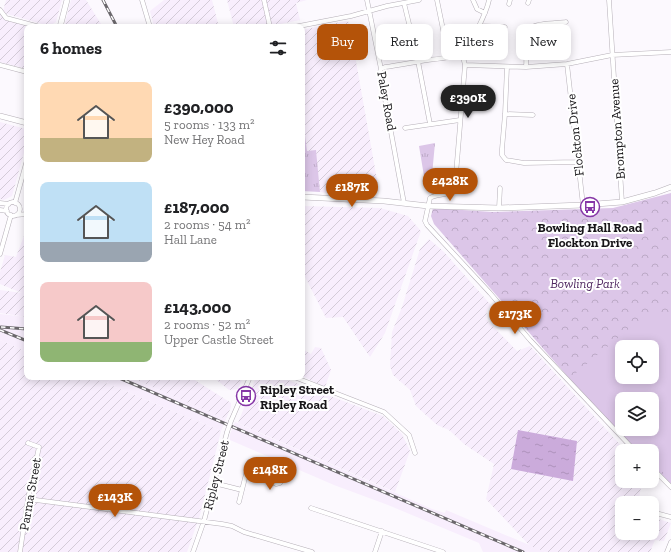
<!DOCTYPE html>
<html lang="en">
<head>
<meta charset="utf-8">
<style>
	:root { --surface:#fff; --page:#f2f2f2; --text:#202124; --muted:#757577; --accent:#b45309 }
	body { margin:0; font-family:"Zilla Slab",serif; background:var(--page); color:var(--text); height:100vh; display:flex; flex-direction:column; font-size:15px; white-space:nowrap }
	* { box-sizing:border-box; margin:0 }
	p { font-size:13px; color:var(--muted) }
	.icon { flex:none; width:22px; height:22px; fill:none; stroke:currentColor; stroke-width:2; stroke-linecap:round; stroke-linejoin:round }
	.map { position:relative; flex:1; overflow:hidden }
	.drawer { position:absolute; left:24px; top:24px; width:281px; height:356px; display:flex; flex-direction:column; background:var(--surface); border-radius:8px; box-shadow:0 2px 10px #0003 }
	.drawer>* { flex:none }
	.top-card { position:absolute; left:317px; top:24px; width:294px; height:36px; display:flex; gap:8px }
	.controls { position:absolute; left:615px; top:340px; display:grid; gap:8px }
	.controls a { display:grid; place-items:center; width:44px; height:44px; border-radius:8px; background:var(--surface); box-shadow:0 2px 10px #0003; font-size:20px }
	.price { position:absolute; translate:-50% -34px; padding:0 9px; border-radius:14px; background:var(--accent); color:#fff; font-size:13px; line-height:26px; filter:drop-shadow(0 1px 2px #0008) }
	.price::after { content:''; position:absolute; left:50%; top:24px; width:12px; height:9px; margin-left:-6px; background:inherit; clip-path:polygon(0 0,100% 0,50% 100%) }
	.price.selected { background:#222; color:#fff }
	ul { padding:0; list-style:none }
	li { display:flex; align-items:center; gap:12px; height:100px; padding:0 16px }
	li span { display:grid; place-items:center; flex:none; width:112px; height:80px; border-radius:8px; color:#555 }
	li>.icon { margin-inline-start:auto }
	span .icon { width:48px; height:48px; fill:#fffc; stroke-width:1 }
	li b { font-size:17px }
	h2 { display:flex; justify-content:space-between; align-items:center; height:48px; padding:0 16px; font-size:17px }
	.pill { padding:0 14px; border-radius:8px; background:var(--surface); box-shadow:0 2px 10px #0003; font-size:14px; line-height:36px }
	.pill.selected { background:var(--accent); color:#fff }
	.map>svg:first-child { display:block }
	.built { fill:#f8eefd }
	.industrial { fill:url(#industrial-furrows) }
	.grass { fill:url(#grass-tufts) }
	.park { fill:url(#park-crowns); fill-rule:evenodd }
	.garden { fill:#dcc6e8; fill-rule:evenodd }
	.water { fill:url(#water-ripples) }
	.lines { fill:none; stroke-linecap:round; stroke-linejoin:round }
	.minor-casing { stroke:#b6b0b8; stroke-width:5 }
	.tertiary-casing { stroke:#b6b0b8; stroke-width:6 }
	.minor { stroke:#fff; stroke-width:4 }
	.tertiary { stroke:#fff; stroke-width:5 }
	.rail-casing { stroke:#6b686c; stroke-width:3 }
	.rail { stroke:#fff; stroke-width:1.5; stroke-dasharray:4.5; stroke-linecap:butt }
	.minor-bridge-casing { stroke:#b6b0b8; stroke-width:5; stroke-linecap:butt }
	.minor-bridge { stroke:#fff; stroke-width:4 }
	.labels { text-anchor:middle; dominant-baseline:central; stroke-width:4; stroke-linejoin:round; paint-order:stroke }
	.street-label { font-size:13px; fill:#171518; stroke:#fff }
	.poi-label { font-size:13px; font-weight:bold; fill:#171518; stroke:#fff }
	.park-label { font-size:13px; font-style:italic; fill:#4f2760; stroke:#fff }
</style>
</head>
<body>
<div class="map">
<svg width="671" height="552" viewBox="0 0 671 552">
	<defs>
		<pattern id="industrial-furrows" width="10" height="10" patternUnits="userSpaceOnUse"><rect width="10" height="10" fill="#f8eefd"/><path d="M-1 1l2-2M0 10L10 0M9 11l2-2" fill="none" stroke="#d4cbd8"/></pattern>
		<pattern id="grass-tufts" width="24" height="20" patternUnits="userSpaceOnUse"><rect width="24" height="20" fill="#dcc6e8"/><path d="M3 7l-1-3M5 7V3M7 7l1-3M15 17l-1-3M17 17v-4M19 17l1-3" fill="none" stroke="#bca9c6"/></pattern>
		<pattern id="park-crowns" width="20" height="18" patternUnits="userSpaceOnUse"><rect width="20" height="18" fill="#dcc6e8"/><path d="M2 6a3 3 0 1 1 6 0M12 15a3 3 0 1 1 6 0" fill="none" stroke="#bca9c6"/></pattern>
		<pattern id="water-ripples" width="26" height="14" patternUnits="userSpaceOnUse"><rect width="26" height="14" fill="#cbabdb"/><path d="M2 4q2-2 4 0t4 0M15 11q2-2 4 0t4 0" fill="none" stroke="#ae92bb"/></pattern>
	</defs>
	<rect width="100%" height="100%" fill="#fcf9fe"/>
	<path class="built" d="M0,314L27,317V352L0,340Z
		M91,377H129L226,419L221,431Z
		M235,422L432,509L445,513L446,510L546,552H483L479,543L388,505L334,485L230,440V434Z"/>
	<path class="industrial" d="M6,0H62L56,22L49,26L7,14L3,11Z
		M71,0H86L103,27H64Z
		M164,0H212L219,27H154L150,11Z
		M227,0H307L296,3L300,20L265,27H234Z
		M0,13L5,20L32,27H27V69L0,62Z
		M346,21L349,22L379,191L351,196L320,192L316,151H307L302,112V30Z
		M0,122L26,129L27,132V142L12,196L4,200L0,199Z
		M302,206L380,208L408,216L421,231L385,333L370,357L343,317L326,318L304,275L302,261Z
		M27,228V317L0,313V290L22,293L0,284V272L5,255L16,257Z
		M429,239L444,252L491,305L487,310L486,319L517,351L530,346L626,451H622V481H652V478L658,485L642,482L638,503H622V533H652V517L671,523L664,541L655,540L650,552H546L530,546L486,499L494,464L464,444L449,430L437,425L416,406L410,390L393,375L390,366L392,332L402,307L420,249Z
		M0,340L27,352V377H91L221,431L200,515L187,552H0Z
		M315,347L321,348L331,370L325,387L302,376V349L311,354Z
		M129,377H190L228,401L231,403V407L226,419Z
		M213,377H243L238,389L229,390Z
		M256,377H280L383,416L402,434L410,451L395,492L238,423Z"/>
	<path class="grass" d="M302,112L307,151L316,150L320,192L302,191Z
		M435,143L432,175L424,176L419,146Z"/>
	<path class="park" d="M671,193V487L652,468V451H635L604,418L434,224L431,216L433,208L492,212L613,208ZM622,347H652V377H622ZM622,399H652V429H622Z"/>
	<path class="garden" d="M655,307L671,325V480L652,462V451H640L615,427L571,377ZM622,347H652V377H622ZM622,399H652V429H622Z"/>
	<path class="water" d="M518,430L577,441L573,481L511,469Z"/>
	<g class="lines">
		<g class="minor-casing">
			<path id="minor" d="M142,0L150,27
				M264,0L270,27
				M367,0L381,69L380,72L404,203
				M437,0L447,49
				M473,0L477,9L485,13
				M609,0L622,202
				M404,3L418,61L430,124
				M528,3L529,0
				M509,4L510,0
				M0,10L6,18L40,27
				M479,26L505,27
				M294,27L351,16L387,6L419,0
				M462,53L465,65L455,186C450,198 439,192 430,198L425,221L427,225L490,293L530,340L635,451
				M567,64L583,205
				M0,65L27,72
				M465,65L526,67L567,64L612,55L671,52
				M507,67L505,114L502,149V155L506,160L524,163L577,162
				M526,67C527,58 524,33 532,27C538,23 558,23 566,22
				M381,69L385,67C400,65 414,62 428,60C437,59 453,58 461,53C470,48 487,11 489,0
				M505,114L533,115
				M405,128L460,120
				M6 209a7 7 0 1 1 14 0a7 7 0 1 1-14 0Z
				M0,203L9,204
				M15,203L27,160
				M499,208L500,188
				M0,210L7,211
				M16,215L27,214
				M0,254L11,215
				M294,377L384,412L409,435L415,453
				M231,421L250,377
				M652,468L671,487
				M246,474L261,477L276,484L280,483L284,476
				M214,483L242,490L249,462
				M28,499L222,524L232,526L244,532L312,552
				M239,502L242,490
				M311,508L443,552
				M652,512L671,517
				M20,552L28,499L39,447L28,443
				M193,552L204,521L227,432
				M375,552L382,531
				M667,552L671,542"/>
		</g>
		<g class="tertiary-casing">
			<path id="tertiary" d="M60,27L67,0
				M0,116L27,123
				M302,197L384,201L428,206L499,208L583,205L622,202L655,193L671,187"/>
		</g>
		<use href="#minor" class="minor"/>
		<use href="#tertiary" class="tertiary"/>
		<g class="rail-casing">
			<path id="rail" d="M103,0L117,27
				M1,327L27,329
				M0,330L27,341
				M117,377L523,552"/>
		</g>
		<use href="#rail" class="rail"/>
		<g class="minor-bridge-casing">
			<path id="minor-bridge" d="M227,432L231,421"/>
		</g>
		<use href="#minor-bridge" class="minor-bridge"/>
	</g>
	<defs>
		<g id="bus-ring" transform="scale(1)"><circle r="9.5" fill="#fff" stroke="#8637a7" stroke-width="1.5"/><path d="M-5-6H5V4H4V6H2V4H-2V6H-4V4H-5ZM-3.5-4V0h7V-4ZM-3.5 1.2v1.5H-2V1.2ZM2 1.2v1.5H3.5V1.2Z" fill="#8637a7"/></g>
	</defs>
	<g fill-rule="evenodd">
		<use href="#bus-ring" x="590" y="207"/>
		<use href="#bus-ring" x="246" y="396"/>
	</g>
	<g class="labels">
		<g class="street-label">
			<text transform="translate(387 101) rotate(80)">Paley Road</text>
			<text transform="translate(617 129) rotate(-94)">Brompton Avenue</text>
			<text transform="translate(575 135) rotate(-96)">Flockton Drive</text>
			<text transform="translate(216 475) rotate(-76)">Ripley Street</text>
			<text transform="translate(30 494) rotate(-80)">Parma Street</text>
		</g>
		<g class="poi-label">
			<text x="590" y="227">Bowling Hall Road<tspan x="590" dy="15">Flockton Drive</tspan></text>
			<text x="260" y="389" text-anchor="start">Ripley Street<tspan x="260" dy="15">Ripley Road</tspan></text>
		</g>
		<g class="park-label">
			<text x="585" y="283">Bowling Park</text>
		</g>
	</g>
</svg>
<div class="controls">
<a><svg class="icon" aria-label="locate" viewBox="0 0 24 24"><circle cx="12" cy="12" r="6"/><path d="M12 2v4M12 18v4M2 12h4M18 12h4"/></svg></a>
<a><svg class="icon" aria-label="layers" viewBox="0 0 24 24"><path d="M12 4l9 5-9 5-9-5zM3 14l9 5 9-5"/></svg></a>
<a>+</a>
<a>−</a>
</div>
<b class="price selected" style="left:468px;top:119px">£390K</b>
<b class="price" style="left:450px;top:202px">£428K</b>
<b class="price" style="left:352px;top:208px">£187K</b>
<b class="price" style="left:515px;top:335px">£173K</b>
<b class="price" style="left:270px;top:491px">£148K</b>
<b class="price" style="left:115px;top:518px">£143K</b>
<div class="top-card">
<a class="pill selected">Buy</a>
<a class="pill">Rent</a>
<a class="pill">Filters</a>
<a class="pill">New</a>
</div>
<section class="drawer">
<h2>6 homes<svg class="icon" aria-label="filters" viewBox="0 0 24 24"><path d="M4 7h16M4 17h16"/><circle cx="9" cy="7" r="2"/><circle cx="15" cy="17" r="2"/></svg></h2>
<ul>
<li><span style="background:linear-gradient(#ffd9b3 70%,#c2b280 0)"><svg class="icon" aria-label="home" viewBox="0 0 24 24"><path d="M3 11l9-7 9 7M6 9v11h12V9"/></svg></span><div><b>£390,000</b><p>5 rooms · 133 m²</p><p>New Hey Road</p></div></li>
<li><span style="background:linear-gradient(#bfe0f5 75%,#9aa5b1 0)"><svg class="icon" aria-label="home" viewBox="0 0 24 24"><path d="M3 11l9-7 9 7M6 9v11h12V9"/></svg></span><div><b>£187,000</b><p>2 rooms · 54 m²</p><p>Hall Lane</p></div></li>
<li><span style="background:linear-gradient(#f6c9c9 75%,#8fb573 0)"><svg class="icon" aria-label="home" viewBox="0 0 24 24"><path d="M3 11l9-7 9 7M6 9v11h12V9"/></svg></span><div><b>£143,000</b><p>2 rooms · 52 m²</p><p>Upper Castle Street</p></div></li>
</ul>
</section>
</div>
</body>
</html>
